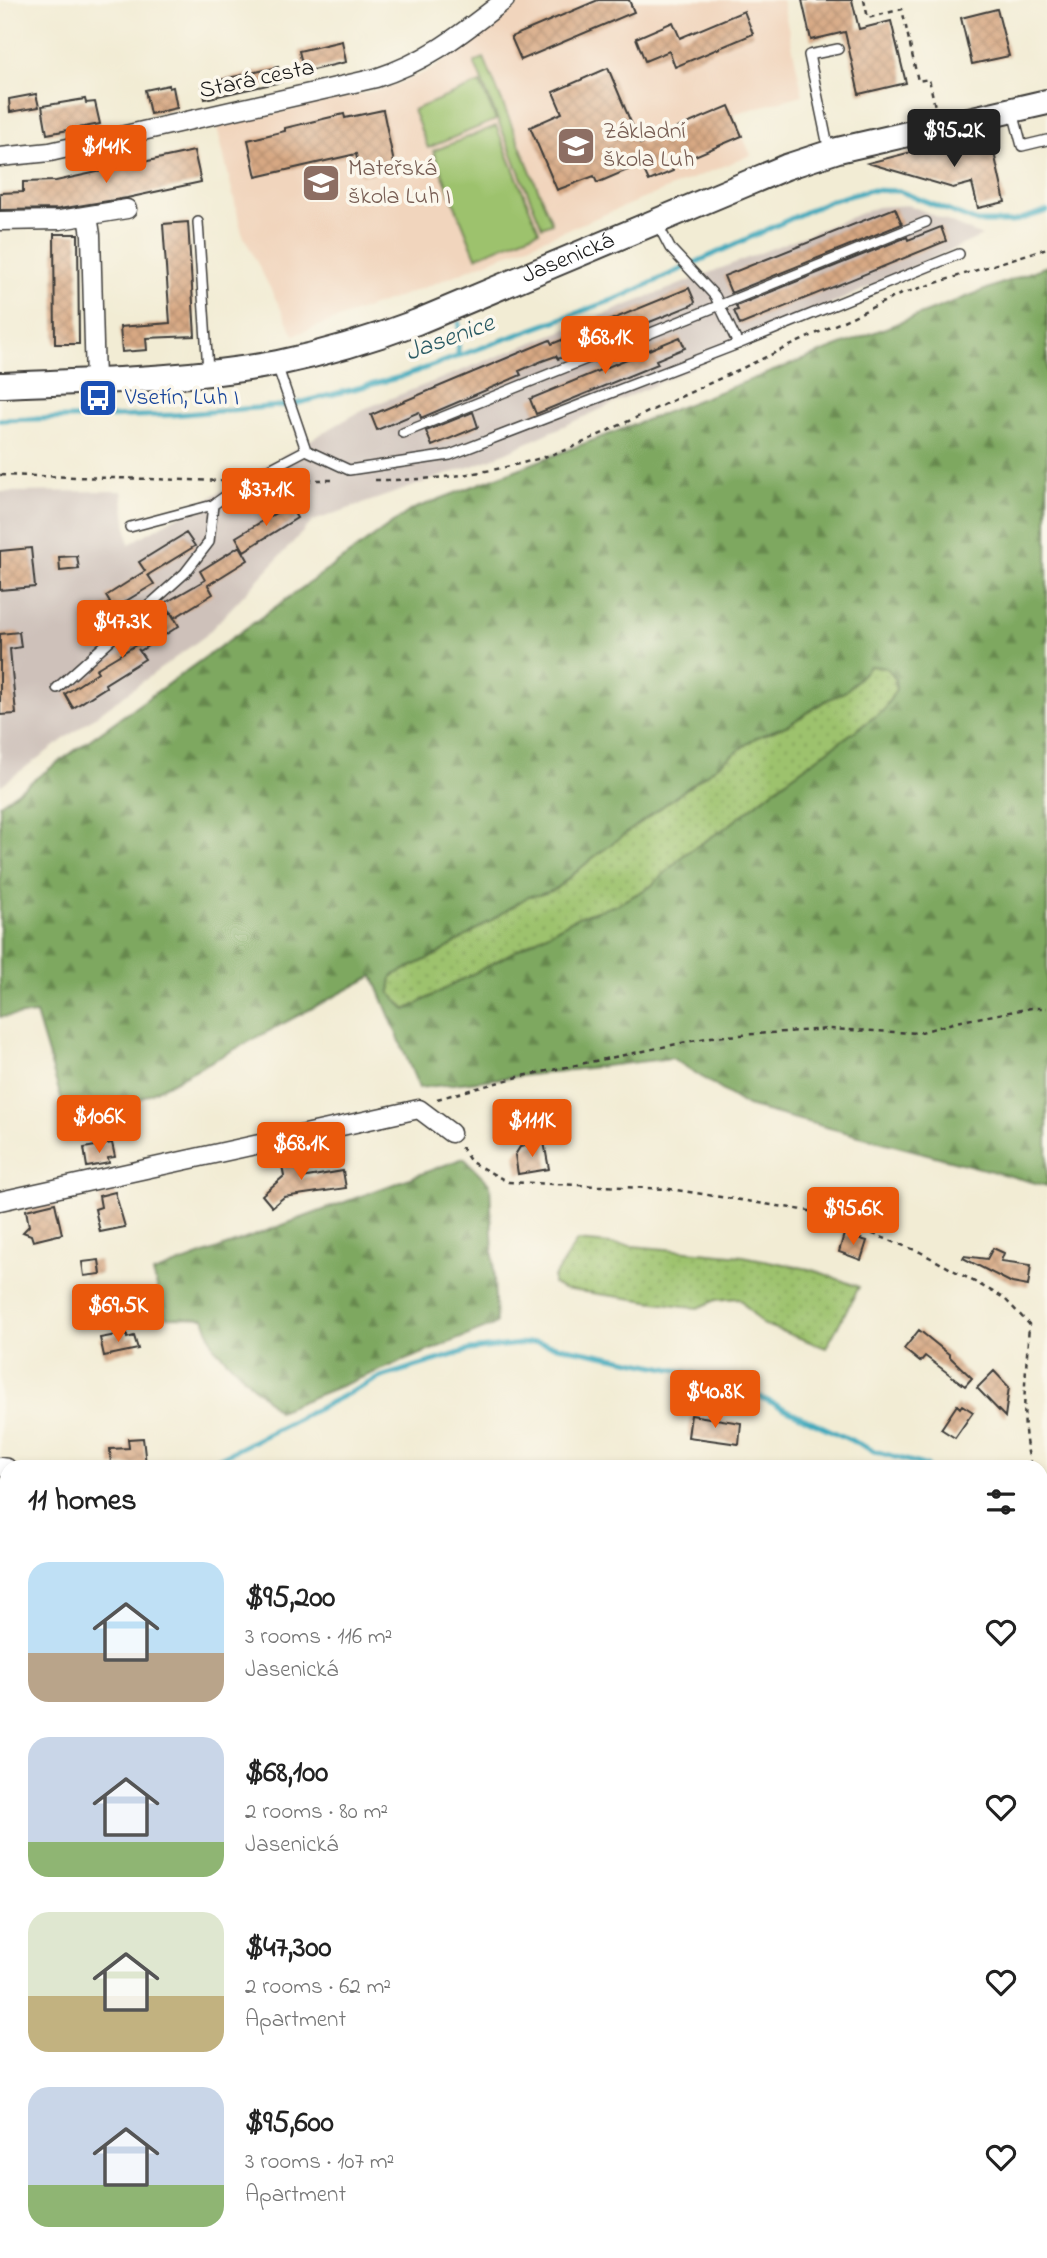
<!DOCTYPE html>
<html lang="en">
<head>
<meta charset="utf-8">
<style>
	:root { --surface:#fff; --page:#f2f2f2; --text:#222; --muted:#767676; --accent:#ea580c }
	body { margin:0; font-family:"Indie Flower",sans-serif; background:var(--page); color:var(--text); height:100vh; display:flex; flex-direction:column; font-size:26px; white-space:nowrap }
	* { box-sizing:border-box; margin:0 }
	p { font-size:23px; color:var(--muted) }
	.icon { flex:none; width:38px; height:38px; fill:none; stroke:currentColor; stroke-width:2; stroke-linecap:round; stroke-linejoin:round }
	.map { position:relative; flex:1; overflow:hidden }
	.details { position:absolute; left:0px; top:1460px; width:1048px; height:800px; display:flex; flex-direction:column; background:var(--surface); border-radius:21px 21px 0 0; box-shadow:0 4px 10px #0003 }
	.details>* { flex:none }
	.price { position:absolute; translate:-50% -60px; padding:0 16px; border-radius:7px; background:var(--accent); color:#fff; font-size:23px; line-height:46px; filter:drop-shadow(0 2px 4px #0008) }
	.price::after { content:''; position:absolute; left:50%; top:42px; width:21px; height:16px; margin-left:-10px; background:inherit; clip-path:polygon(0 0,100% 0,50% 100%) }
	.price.active { background:#222; color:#fff }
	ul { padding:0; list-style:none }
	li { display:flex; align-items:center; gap:21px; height:175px; padding:0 28px }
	li span { display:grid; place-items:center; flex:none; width:196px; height:140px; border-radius:21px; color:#555 }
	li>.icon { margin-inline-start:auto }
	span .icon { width:84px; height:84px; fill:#fffc; stroke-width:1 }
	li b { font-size:30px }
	h2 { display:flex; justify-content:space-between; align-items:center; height:84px; padding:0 28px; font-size:30px }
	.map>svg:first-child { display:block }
	.built { fill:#f1d5bd }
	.industrial { fill:#cec1ba }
	.grass { fill:url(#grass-dots); stroke:#5c6f44; stroke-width:2 }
	.forest { fill:url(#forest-firs); stroke:#4d623e; stroke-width:2; fill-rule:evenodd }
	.pitch { fill:#9dc26d; stroke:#5c6f44; stroke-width:2 }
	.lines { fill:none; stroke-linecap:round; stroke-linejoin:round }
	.stream { stroke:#3da9bc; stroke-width:5 }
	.building { fill:url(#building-cross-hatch) }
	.lane-casing { stroke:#3c3b38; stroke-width:12 }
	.street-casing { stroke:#3c3b38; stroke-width:21 }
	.secondary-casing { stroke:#3c3b38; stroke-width:28 }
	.path { stroke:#3c3b38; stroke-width:2.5; stroke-dasharray:5 5; stroke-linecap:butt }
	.lane { stroke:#fff; stroke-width:9 }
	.street { stroke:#fff; stroke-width:18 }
	.secondary { stroke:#fff; stroke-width:24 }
	.labels { text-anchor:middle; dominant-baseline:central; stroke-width:7; stroke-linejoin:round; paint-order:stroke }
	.street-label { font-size:24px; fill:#1c1c1c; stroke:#fbf7ec }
	.education-label { font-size:24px; fill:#785e54; stroke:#fbf7ec; text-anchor:start }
	.transit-label { font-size:24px; fill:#164399; stroke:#fbf7ec; text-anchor:start }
	.water-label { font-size:26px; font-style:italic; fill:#2b5b64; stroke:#fbf7ec }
</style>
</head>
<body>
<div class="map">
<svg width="1047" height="2258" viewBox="0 0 1047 2258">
	<defs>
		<pattern id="grass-dots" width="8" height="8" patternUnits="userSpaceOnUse" patternTransform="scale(1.75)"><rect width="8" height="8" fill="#9dc26d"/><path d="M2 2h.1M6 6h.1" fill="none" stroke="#87a65e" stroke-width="1.8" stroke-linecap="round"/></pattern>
		<pattern id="forest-firs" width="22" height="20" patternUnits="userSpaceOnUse" patternTransform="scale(1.75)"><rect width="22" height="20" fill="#7ea860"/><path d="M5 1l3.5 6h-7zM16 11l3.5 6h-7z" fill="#66884e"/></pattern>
		<pattern id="building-cross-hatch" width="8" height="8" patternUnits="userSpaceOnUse" patternTransform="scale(1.75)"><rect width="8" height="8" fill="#d7a883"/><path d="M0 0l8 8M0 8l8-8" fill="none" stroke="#b89071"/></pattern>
	</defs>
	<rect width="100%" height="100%" fill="#fbf7ec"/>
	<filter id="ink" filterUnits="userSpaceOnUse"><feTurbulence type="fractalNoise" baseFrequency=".0143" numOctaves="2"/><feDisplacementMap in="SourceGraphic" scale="14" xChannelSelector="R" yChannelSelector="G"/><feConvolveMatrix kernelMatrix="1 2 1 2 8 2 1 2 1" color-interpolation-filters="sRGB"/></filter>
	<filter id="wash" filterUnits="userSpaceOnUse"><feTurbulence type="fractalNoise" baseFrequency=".00686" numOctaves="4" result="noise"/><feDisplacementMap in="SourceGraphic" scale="28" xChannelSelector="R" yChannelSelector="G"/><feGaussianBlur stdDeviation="1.57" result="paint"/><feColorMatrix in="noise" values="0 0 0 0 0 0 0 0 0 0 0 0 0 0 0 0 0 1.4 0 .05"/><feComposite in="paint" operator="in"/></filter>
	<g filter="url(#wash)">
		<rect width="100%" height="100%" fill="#f2ecd4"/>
		<path class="built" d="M525,0H782L803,95L733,114L751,155L428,286L294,335L242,233L217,127L390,87L433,69Z"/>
		<path class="industrial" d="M909,205L982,236L489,460L313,521L205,636L0,786V492L122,491L129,544L366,408L877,207Z"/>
		<path class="grass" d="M870,666L887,668L895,679L896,690L884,710L784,782L728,826L685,854L650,887L616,905L578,918L406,1010L390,993L392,976L438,954L529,895H539L554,890L594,857L755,738L788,725L827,700L846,691Z
			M577,1241L743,1256L814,1270L859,1287L826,1348L762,1324L739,1298L716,1300L698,1308L563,1289L553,1284V1278Z
			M0,1910H7V2245L0,2244Z
			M678,2252H781L782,2258H662Z"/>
		<path class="forest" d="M1047,266V1186L747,1106L672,1058L419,1088L373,976L72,1135L36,1014L0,1017V804L411,510ZM870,666L887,668L895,679L896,689L884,710L784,782L728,826L685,854L650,887L616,905L578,917L406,1010L390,993L392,976L438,954L529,896L539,895L554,890L594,857L755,738L788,725L827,700L846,691Z
			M464,1158L490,1184L496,1324L278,1411L214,1347L204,1318L166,1317L153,1273Z
			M1041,1968L1047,1970V2258H1015L1014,2252H1041Z
			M0,2244L7,2245V2252H678L662,2258H0Z"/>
		<path class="pitch" d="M484,58L552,223L542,227L474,62Z
			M480,83L496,120L428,148L413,110Z
			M496,126L539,231L476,257L433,151Z"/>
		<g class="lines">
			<path class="stream" d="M458,357L459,323
				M0,420L173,415L291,405L401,377L621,297L829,201L870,190L899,191L977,222H1012L1047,211
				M204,1466L381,1377L470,1350L536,1342L722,1379L874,1451L927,1466
				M0,1502H7
				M1041,1553L1047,1557"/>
		</g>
		<g id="blocks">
			<path class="building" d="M598,0H629L634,12L521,60L511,37Z
				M802,0H852L859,29L891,21L906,83L859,94L845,32L811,40Z
				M997,9L1009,56L972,64L961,18Z
				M744,11L753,34L675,67L669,51L645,61L636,38L673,22L680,38Z
				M342,41L346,62L304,72L299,51Z
				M278,67L281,82L205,99L202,84Z
				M608,68L640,144L729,106L742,136L671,166L673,171L649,181L641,164L597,183L594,176L557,190L530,127L562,113L553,92Z
				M169,85V88L173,87L177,108L150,114L145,90Z
				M36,94L39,107L10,112L9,99Z
				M85,99L86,103L95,102L100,124L47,134L42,106Z
				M383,110L395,168L361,176L356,154L256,177L248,140L285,131V128L344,114L345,118Z
				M991,139L1005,202L978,208L972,183L953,188L868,163L943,144L944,150Z
				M194,151L201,182L127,198L59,209L0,210V193L23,192V182L56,181Z
				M895,208L902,224L731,293L724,276Z
				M188,222L195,336L146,338L147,350L122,352L120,327L170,323L163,224Z
				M941,227L946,241L740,325L734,311L738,310L736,306L907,237L908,240Z
				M54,234H78L79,344H55Z
				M689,288L695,302L692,305L558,359L556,356L542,361L519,371L521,375L421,418L419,412L377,430L371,415L550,340L552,344Z
				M680,337L685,348L656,360L658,364L536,414L530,399Z
				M473,412L478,427L432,446L426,431Z
				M289,505L297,518L244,551L236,537Z
				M186,533L195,546L148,575L154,584L113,609L119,617L92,634L83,620L110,603L106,596L145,571L139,562Z
				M240,546L248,560L208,585L213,594L174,618L165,603L205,580L200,571Z
				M31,548L35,587L0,590V551Z
				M77,556L79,569L60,571L59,557Z
				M171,612L179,626L140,651L138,649L145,659L105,684L106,687L73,708L65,694L98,672L96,669L136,645L131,636Z
				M19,632L21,647L10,649L16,714L0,715V634Z
				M544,1142L549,1169L518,1174L515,1155L520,1147Z
				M112,1143L115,1157L108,1158L109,1163L87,1167L84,1148Z
				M296,1152L301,1178L343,1171L346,1188L284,1197L272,1207L262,1195L284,1176L280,1155Z
				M115,1192L125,1227L100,1232L95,1209L101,1207L99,1196Z
				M55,1203L62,1234L33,1241L31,1235L23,1232L29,1226L26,1210Z
				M844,1234L867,1241L861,1260L839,1252Z
				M993,1248L1004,1253L1001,1261L1031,1265L1028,1286L1012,1283L963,1258L964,1256L987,1259Z
				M99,1260L101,1274L84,1276L82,1262Z
				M919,1330L950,1355V1357L972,1378L965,1386L925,1356L920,1362L904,1349Z
				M127,1333V1338L134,1336L138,1349L104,1356L100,1338Z
				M994,1371L1009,1387L1005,1417L977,1388Z
				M957,1405L960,1408L962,1405L973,1412L955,1438L941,1429Z
				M691,1415L741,1423L739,1444L688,1437Z
				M143,1438L146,1464L111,1466L110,1449L129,1448L128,1439Z"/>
		</g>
	</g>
	<g filter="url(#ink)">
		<use href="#blocks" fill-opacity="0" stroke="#3c3b38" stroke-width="2"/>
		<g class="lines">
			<g class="lane-casing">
				<path id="lane" d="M1013,112L1022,146L1047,140
					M829,151L809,55L838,49
					M198,222L208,370
					M657,223L670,248L715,296L738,344
					M277,365L306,450L349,470L450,455L738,344L959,254
					M403,433L926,222
					M130,527L213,505L245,482L306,450
					M57,688L185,573L209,542L213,505"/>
			</g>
			<g class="street-casing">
				<path id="street" d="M0,157L50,152L376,78C429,61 462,33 505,0
					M88,216L91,235L95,381
					M0,221L60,220L127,209
					M0,1201L419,1109L451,1133
					M0,1467L7,1468
					M1041,1597L1047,1600
					M0,1627L7,1626
					M0,1715L7,1713"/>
			</g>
			<g class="secondary-casing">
				<g id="secondary">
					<path id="s1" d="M0,385C91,381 189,380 278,363C326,353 372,339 417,322L786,167L838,150L1047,102"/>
				</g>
			</g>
			<path class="path" d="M864,0L868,18L902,9L918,81L929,79L935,107
				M0,475L225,481
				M277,480H336
				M375,480C443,481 507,471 571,448L901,294L1047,248
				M437,1099L518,1077L711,1037L829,1029L918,1033L956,1022L1031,1008H1047
				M461,1147L471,1162L508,1182L670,1189L816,1212L920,1252L1004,1298L1029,1324C1027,1366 1018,1429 1032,1466
				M1041,1492L1047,1507
				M1041,1545L1043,1544L1047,1509
				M901,2252L931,2258"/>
			<use href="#lane" class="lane"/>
			<use href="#street" class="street"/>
			<use href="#secondary" class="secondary"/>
		</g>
	</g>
	<defs>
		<g id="school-square" transform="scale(2.0125)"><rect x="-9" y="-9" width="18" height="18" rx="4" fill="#8d6e63" stroke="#fbf7ec"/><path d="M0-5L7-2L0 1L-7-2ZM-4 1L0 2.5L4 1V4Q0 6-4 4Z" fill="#fff"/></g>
		<g id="bus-square" transform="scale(2.0125)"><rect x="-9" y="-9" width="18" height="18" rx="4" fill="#1a4fb4" stroke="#fbf7ec"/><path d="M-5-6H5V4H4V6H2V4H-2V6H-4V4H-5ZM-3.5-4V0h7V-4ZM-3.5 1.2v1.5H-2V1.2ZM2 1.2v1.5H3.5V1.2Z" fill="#fff"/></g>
	</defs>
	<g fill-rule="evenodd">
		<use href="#school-square" x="576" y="146"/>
		<use href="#school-square" x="321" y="183"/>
		<use href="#bus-square" x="98" y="398"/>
	</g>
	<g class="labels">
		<g class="street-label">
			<text transform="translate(257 80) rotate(-12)">Stará cesta</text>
			<text stroke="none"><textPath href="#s1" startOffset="588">Jasenická</textPath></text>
		</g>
		<g class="education-label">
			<text x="603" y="132">Základní<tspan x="603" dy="28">škola Luh</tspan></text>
			<text x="348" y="169">Mateřská<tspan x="348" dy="28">škola Luh I</tspan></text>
		</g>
		<g class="transit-label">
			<text x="125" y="398">Vsetín, Luh I</text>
		</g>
		<g class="water-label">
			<text transform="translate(450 339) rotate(-20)">Jasenice</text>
		</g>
	</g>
</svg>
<b class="price active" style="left:954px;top:169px">$95.2K</b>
<b class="price" style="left:106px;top:185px">$141K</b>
<b class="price" style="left:605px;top:376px">$68.1K</b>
<b class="price" style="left:266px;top:528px">$37.1K</b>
<b class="price" style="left:122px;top:660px">$47.3K</b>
<b class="price" style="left:99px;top:1155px">$106K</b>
<b class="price" style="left:532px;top:1159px">$111K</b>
<b class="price" style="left:301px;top:1182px">$68.1K</b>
<b class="price" style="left:853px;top:1247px">$95.6K</b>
<b class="price" style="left:118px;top:1344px">$69.5K</b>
<b class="price" style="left:715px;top:1430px">$40.8K</b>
<section class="details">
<h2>11 homes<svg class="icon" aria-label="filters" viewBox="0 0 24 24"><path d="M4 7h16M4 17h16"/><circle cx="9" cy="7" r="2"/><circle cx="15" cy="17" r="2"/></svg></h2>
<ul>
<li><span style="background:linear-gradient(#bfe0f5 65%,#b9a48a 0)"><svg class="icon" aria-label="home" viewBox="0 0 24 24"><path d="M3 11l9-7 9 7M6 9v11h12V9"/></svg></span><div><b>$95,200</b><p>3 rooms · 116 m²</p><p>Jasenická</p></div><svg class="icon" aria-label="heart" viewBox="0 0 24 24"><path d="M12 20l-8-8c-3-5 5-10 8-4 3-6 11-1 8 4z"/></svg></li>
<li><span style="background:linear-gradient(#c9d6e8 75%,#8fb573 0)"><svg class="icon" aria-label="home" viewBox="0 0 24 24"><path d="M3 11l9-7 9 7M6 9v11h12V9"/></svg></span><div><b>$68,100</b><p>2 rooms · 80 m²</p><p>Jasenická</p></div><svg class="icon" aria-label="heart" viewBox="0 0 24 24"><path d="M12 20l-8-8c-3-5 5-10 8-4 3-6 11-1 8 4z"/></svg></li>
<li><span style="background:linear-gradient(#dfe7d0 60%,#c2b280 0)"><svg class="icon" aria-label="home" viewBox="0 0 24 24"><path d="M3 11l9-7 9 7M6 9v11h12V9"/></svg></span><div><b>$47,300</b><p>2 rooms · 62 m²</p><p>Apartment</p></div><svg class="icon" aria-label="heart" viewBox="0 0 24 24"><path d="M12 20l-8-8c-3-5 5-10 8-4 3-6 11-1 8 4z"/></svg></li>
<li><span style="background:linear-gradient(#c9d6e8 70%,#8fb573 0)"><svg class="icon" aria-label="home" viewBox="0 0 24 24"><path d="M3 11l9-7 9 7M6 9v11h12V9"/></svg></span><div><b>$95,600</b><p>3 rooms · 107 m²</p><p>Apartment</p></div><svg class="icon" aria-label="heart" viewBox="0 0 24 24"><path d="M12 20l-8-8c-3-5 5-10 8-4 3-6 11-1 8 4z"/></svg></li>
</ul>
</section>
</div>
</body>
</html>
